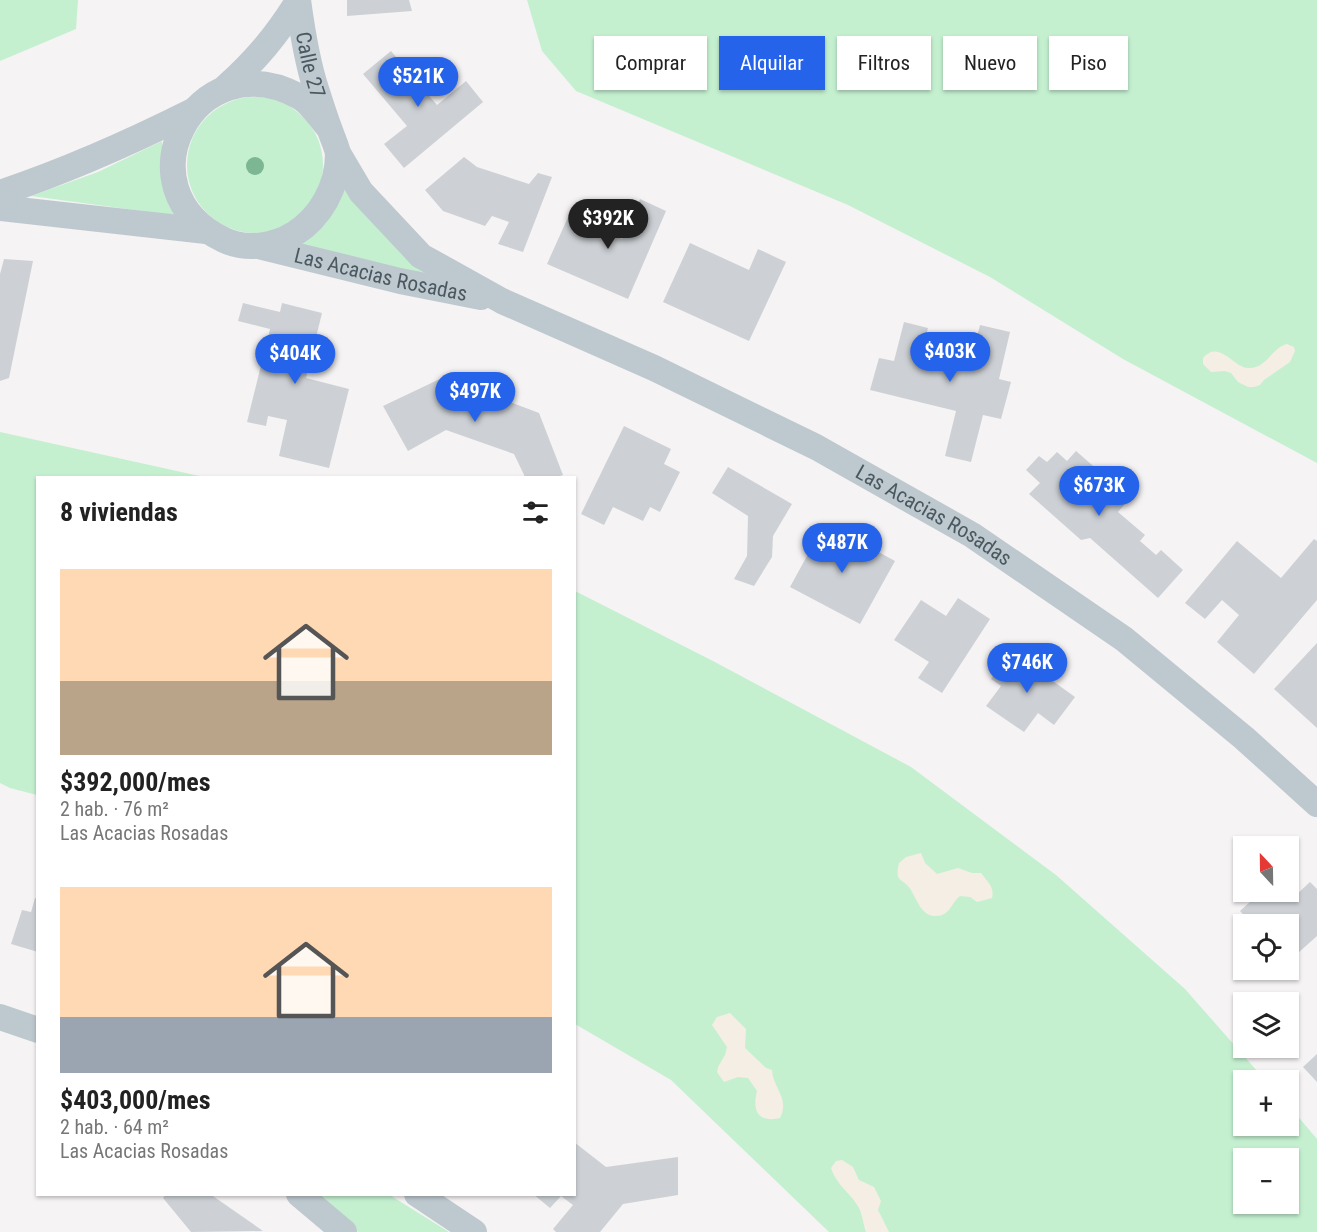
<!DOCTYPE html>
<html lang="es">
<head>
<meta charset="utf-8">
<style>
	:root { --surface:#fff; --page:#f2f2f2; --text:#222; --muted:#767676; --accent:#2563eb }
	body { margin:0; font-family:"Roboto Condensed",sans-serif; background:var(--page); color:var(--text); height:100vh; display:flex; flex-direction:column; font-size:22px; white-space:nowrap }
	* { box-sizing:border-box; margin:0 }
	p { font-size:20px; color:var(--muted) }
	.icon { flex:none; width:33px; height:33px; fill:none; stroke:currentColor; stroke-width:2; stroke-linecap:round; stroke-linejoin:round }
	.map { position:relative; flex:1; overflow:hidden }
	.panel { position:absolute; left:36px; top:476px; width:540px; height:720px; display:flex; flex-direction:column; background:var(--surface); border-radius:0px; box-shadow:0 2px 4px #0004 }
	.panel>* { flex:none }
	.hud { position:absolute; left:594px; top:36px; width:570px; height:54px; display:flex; gap:12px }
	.needle { width:39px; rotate:338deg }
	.fabs { position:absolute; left:1233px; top:836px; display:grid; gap:12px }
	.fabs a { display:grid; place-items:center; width:66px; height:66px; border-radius:0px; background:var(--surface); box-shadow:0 2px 4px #0004; font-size:30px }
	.price { position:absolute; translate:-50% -51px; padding:0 14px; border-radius:21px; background:var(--accent); color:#fff; font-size:20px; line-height:39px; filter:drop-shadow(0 2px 3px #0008) }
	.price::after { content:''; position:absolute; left:50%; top:36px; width:18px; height:14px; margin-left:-9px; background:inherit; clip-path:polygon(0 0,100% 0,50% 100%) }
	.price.on { background:#222; color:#fff }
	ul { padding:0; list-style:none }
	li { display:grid; align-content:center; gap:12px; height:318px; padding:0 24px }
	li span { display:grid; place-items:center; height:186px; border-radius:0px; color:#555 }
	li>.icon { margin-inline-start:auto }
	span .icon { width:108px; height:108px; fill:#fffc; stroke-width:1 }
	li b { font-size:26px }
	h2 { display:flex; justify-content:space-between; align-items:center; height:72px; padding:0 24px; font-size:26px }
	.pill { padding:0 21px; border-radius:0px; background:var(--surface); box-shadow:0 2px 4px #0004; font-size:21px; line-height:54px }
	.pill.on { background:var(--accent); color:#fff }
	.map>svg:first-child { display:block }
	.green { fill:#c4f0d0; fill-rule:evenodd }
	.sand { fill:#f5eee5 }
	.building { fill:#cdd1d5 }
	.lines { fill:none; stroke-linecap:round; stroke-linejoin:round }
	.street { stroke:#bec9cf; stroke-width:26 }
	.tree { fill:#7cb692 }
	.labels { text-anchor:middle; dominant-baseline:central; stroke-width:6; stroke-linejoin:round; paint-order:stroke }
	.street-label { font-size:21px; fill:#4a5860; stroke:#fff }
</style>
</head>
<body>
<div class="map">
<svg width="1317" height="1232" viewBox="0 0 1317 1232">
	<rect width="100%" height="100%" fill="#f5f3f3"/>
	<path class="green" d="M0,0H78L76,29L0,61Z
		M527,0H1317V463L1123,359L990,277L848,205L576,91L542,51Z
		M187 165a68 68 0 1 1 136 0a68 68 0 1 1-136 0Z
		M162,141L163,160L179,216L31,196L98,172Z
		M347,184L434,277L303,245L302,239Z
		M0,432L204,477H38L37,795L10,788L0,783Z
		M575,591L711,660L911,767L1056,875L1185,989L1265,1080H1244V1125H1288L1289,1106L1317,1139V1232H829L671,1080L575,1024ZM1244,1158H1288V1203H1244Z
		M314,1194H388L449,1232H358L329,1205Z"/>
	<path class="sand" d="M1287,344L1294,347L1295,351L1290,362L1264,380L1260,385L1254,387H1248L1238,382L1231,373L1225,371L1211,372L1203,364V358C1219,339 1233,367 1248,368C1267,369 1271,348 1287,344Z
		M921,853L925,863L937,874L958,868L972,873H981C987,881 995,888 992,898L977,902L970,897L960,896C951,903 950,916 936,916C920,917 916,895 908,886C905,882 900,881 898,877C897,873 898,867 899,863L906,857Z
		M730,1013L746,1029L745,1048L766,1068L772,1070C773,1089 790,1098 780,1118C758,1123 752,1111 757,1091L748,1078L738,1077L724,1082L717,1072L718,1067L725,1055L727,1047L712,1025L717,1017Z
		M842,1160L853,1167L859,1180L874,1187L881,1201L878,1210L889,1232H866C863,1224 863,1216 859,1208C851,1193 836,1185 831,1168L836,1161Z"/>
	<path class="building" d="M347,0H409L412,11L347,16Z
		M391,51L437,105L466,81L483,102L404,168L384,144L407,126L363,74Z
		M464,157L477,167L529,184L538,173L552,177L523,252L498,244L509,222L492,216L485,226L443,211L425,190Z
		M640,199L666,211L628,299L547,264L569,215L622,239Z
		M690,243L749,270L758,249L786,262L749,341L663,302Z
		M4,259L33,261L9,378L0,381V274Z
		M243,303L280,312L282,303L322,313L306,378L349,389L329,468L279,456L287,420L268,416L266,426L247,422L270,329L238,321Z
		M904,322L928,328L921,355L969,367L980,325L1010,332L999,379L1011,382L1001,419L983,415L971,462L945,456L956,411L870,390L879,358L894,361Z
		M444,377L539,413L563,475L557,477H525L514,454L446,430L408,451L383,406Z
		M624,426L671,449L664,464L680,472L660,512L650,507L643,521L613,507L604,525L581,514Z
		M1076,451L1130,498L1118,512L1145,535L1140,541L1156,555L1161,550L1183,570L1158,598L1090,538L1081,540L1029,494L1040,483L1026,470L1039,456L1047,462L1057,452L1067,461Z
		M728,467L792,504L773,536L772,557L754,586L734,579L747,556L748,516L712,493Z
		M825,523L895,561L860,624L790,587Z
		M1314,539L1317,541V600L1254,674L1217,642L1239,615L1222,600L1205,619L1185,603L1237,541L1281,578Z
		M958,598L990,619L942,693L918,678L929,662L894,640L921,600L946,616Z
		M1317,643V728L1274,689Z
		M1011,651L1075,697L1054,725L1038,713L1024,732L986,706L1001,686L991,679Z
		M1310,882L1317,889V936L1288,962V924H1252L1240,911L1262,891H1288V884L1297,894Z
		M35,898L38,899V952L11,944L22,910L31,912Z
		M1317,1054V1082L1303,1067Z
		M574,1142L606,1167L678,1157V1195L623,1204L600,1232H556L553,1229L573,1205L561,1196L550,1208L533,1194H574Z
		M166,1194H210L263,1231L191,1232L163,1198Z"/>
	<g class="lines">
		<g class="street">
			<path id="s1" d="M298,0C302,30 307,61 316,89C321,104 325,118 331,133C333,139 337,147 338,154C338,187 320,218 294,234C274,247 245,250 224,240C117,189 195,39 300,97C311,103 320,118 328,127"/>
			<path d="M226,87C256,60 277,35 298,1"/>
			<path id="s2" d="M338,153L361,192L421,256L502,301L654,368L816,447L972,535L1124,639L1244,738L1317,804"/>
			<path d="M0,193C66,171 129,143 191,112"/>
			<path d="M0,208L206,231"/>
			<path id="s3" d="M262,247L400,281L481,297"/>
			<path d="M0,1017L38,1030"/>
			<path d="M299,1194L344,1232"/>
			<path d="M417,1194L474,1232"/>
		</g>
	</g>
	<circle class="tree" cx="255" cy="166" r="9"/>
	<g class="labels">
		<g class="street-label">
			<text stroke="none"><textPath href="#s1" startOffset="66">Calle 27</textPath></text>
			<text stroke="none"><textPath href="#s3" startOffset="122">Las Acacias Rosadas</textPath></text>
			<text stroke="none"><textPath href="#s2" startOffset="708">Las Acacias Rosadas</textPath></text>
		</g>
	</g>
</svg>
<div class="fabs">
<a><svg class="needle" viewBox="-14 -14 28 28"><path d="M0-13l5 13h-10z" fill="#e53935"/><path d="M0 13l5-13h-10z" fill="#767676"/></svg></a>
<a><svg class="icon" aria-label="locate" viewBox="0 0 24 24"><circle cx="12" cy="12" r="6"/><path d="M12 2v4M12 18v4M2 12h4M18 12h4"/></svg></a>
<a><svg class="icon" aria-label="layers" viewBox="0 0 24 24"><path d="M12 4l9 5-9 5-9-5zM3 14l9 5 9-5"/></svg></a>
<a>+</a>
<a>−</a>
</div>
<b class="price" style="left:418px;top:108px">$521K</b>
<b class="price on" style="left:608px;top:250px">$392K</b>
<b class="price" style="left:950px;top:383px">$403K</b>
<b class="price" style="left:295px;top:385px">$404K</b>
<b class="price" style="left:475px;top:423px">$497K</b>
<b class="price" style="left:1099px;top:517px">$673K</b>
<b class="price" style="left:842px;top:574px">$487K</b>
<b class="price" style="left:1027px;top:694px">$746K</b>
<div class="hud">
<a class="pill">Comprar</a>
<a class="pill on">Alquilar</a>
<a class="pill">Filtros</a>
<a class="pill">Nuevo</a>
<a class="pill">Piso</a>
</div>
<section class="panel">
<h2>8 viviendas<svg class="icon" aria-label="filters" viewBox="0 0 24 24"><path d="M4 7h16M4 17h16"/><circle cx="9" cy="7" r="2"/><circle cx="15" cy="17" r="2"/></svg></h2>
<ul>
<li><span style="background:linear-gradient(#ffd9b3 60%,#b9a48a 0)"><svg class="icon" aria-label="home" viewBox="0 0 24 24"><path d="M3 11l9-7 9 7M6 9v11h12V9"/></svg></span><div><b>$392,000/mes</b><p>2 hab. · 76 m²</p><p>Las Acacias Rosadas</p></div></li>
<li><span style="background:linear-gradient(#ffd9b3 70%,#9aa5b1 0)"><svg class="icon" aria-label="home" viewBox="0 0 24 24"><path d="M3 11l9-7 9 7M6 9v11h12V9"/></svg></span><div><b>$403,000/mes</b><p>2 hab. · 64 m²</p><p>Las Acacias Rosadas</p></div></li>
</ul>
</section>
</div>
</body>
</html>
